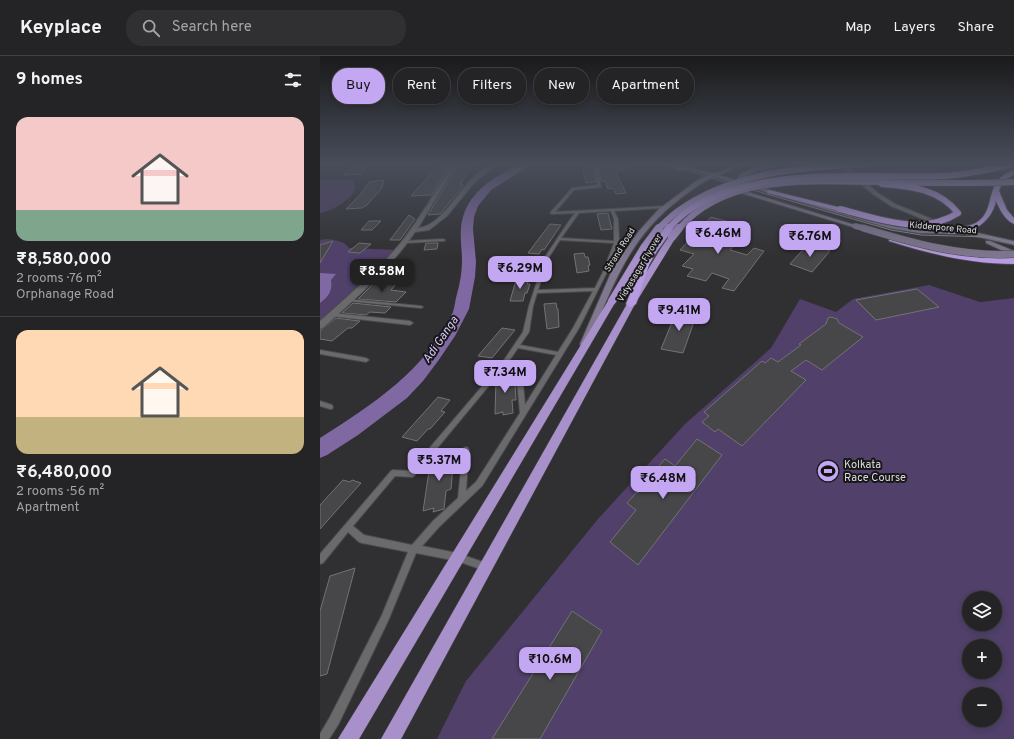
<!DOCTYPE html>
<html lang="en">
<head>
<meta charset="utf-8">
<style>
	:root { --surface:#242325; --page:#302f32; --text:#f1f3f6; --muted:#a3a4a7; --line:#414042; --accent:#c3a7f2 }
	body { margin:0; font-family:Overpass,sans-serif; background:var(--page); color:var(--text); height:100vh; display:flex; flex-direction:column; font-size:15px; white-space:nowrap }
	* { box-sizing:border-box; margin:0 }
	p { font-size:13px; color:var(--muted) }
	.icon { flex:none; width:22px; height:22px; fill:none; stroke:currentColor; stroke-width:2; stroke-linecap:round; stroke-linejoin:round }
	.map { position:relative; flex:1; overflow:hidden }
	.details { display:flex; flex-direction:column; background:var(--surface); width:320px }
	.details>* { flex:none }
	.banner { position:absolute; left:12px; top:12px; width:380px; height:36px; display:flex; gap:8px }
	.tools { position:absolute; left:642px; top:535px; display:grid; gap:8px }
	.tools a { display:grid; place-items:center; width:40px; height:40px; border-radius:50%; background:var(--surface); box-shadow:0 2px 6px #0003,0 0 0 1px var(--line); font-size:20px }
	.price { position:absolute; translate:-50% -34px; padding:0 9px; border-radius:8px; background:var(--accent); color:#111; font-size:13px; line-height:26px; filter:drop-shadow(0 1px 2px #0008) }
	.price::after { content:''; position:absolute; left:50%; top:24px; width:12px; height:9px; margin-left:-6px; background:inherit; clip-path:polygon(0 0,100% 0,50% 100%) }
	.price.on { background:#222; color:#fff }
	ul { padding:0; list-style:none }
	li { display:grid; align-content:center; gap:8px; height:212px; padding:0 16px }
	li+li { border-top:1px solid var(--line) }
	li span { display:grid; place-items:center; height:124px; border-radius:12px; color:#555 }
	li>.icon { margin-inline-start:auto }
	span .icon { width:72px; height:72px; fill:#fffc; stroke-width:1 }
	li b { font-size:17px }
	h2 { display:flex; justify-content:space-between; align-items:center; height:48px; padding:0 16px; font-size:17px }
	.chip { padding:0 14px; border-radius:16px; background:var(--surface); box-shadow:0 2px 6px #0003,0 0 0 1px var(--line); font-size:14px; line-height:36px }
	.chip.on { background:var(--accent); color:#111 }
	header { display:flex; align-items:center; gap:24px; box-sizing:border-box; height:56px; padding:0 20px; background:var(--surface); border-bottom:1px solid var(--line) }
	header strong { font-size:19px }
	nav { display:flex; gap:22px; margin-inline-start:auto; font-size:14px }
	.search { width:280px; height:36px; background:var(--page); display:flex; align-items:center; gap:10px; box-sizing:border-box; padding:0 14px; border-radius:16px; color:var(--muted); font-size:15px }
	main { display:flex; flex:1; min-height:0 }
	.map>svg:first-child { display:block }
	.green { fill:#50406a; fill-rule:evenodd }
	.water { fill:#8069a3 }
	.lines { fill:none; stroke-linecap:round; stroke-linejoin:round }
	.river { fill:#8069a3; fill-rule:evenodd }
	.building { fill:#474648; stroke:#737275 }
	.service-casing { stroke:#4b4a4c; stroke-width:2 }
	.minor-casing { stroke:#4b4a4c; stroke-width:2 }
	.secondary-casing { stroke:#4b4a4c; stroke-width:2 }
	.trunk-casing { stroke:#4b4a4c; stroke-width:1 }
	.motorway-casing { stroke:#4b4a4c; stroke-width:2 }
	.service { fill:#6a696c; fill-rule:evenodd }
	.minor { fill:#6a696c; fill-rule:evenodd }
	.secondary { fill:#817890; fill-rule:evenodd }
	.trunk { fill:#a891cb; fill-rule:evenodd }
	.motorway { fill:#b79be3; fill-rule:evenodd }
	.tram { stroke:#8d8c8e; stroke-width:1 }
	.secondary-bridge-far1-casing { stroke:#4b4a4c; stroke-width:6; stroke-linecap:butt }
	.secondary-bridge-casing { stroke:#4b4a4c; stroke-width:8; stroke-linecap:butt }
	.trunk-bridge-far1-casing { stroke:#4b4a4c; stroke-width:7; stroke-linecap:butt }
	.trunk-bridge-casing { stroke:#4b4a4c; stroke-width:9; stroke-linecap:butt }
	.motorway-bridge-far1-casing { stroke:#4b4a4c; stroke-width:8; stroke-linecap:butt }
	.motorway-bridge-casing { stroke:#4b4a4c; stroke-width:10; stroke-linecap:butt }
	.secondary-bridge-far1 { stroke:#817890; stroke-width:5.5 }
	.secondary-bridge { stroke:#817890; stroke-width:7 }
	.trunk-bridge-far1 { stroke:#a891cb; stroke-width:6 }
	.trunk-bridge { stroke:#a891cb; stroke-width:8 }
	.motorway-bridge-far1 { stroke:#b79be3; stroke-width:6 }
	.motorway-bridge { stroke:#b79be3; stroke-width:8 }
	.labels { text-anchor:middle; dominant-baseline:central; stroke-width:4; stroke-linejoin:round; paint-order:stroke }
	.far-street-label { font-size:9px; fill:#dddcde; stroke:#171718 }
	.poi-label { font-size:11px; fill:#dddcde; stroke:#171718; text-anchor:start }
	.water-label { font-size:12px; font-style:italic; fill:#dcc9fc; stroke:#171718 }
</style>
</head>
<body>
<header>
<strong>Keyplace</strong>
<div class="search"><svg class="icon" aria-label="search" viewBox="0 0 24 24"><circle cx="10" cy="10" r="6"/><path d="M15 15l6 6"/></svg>Search here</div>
<nav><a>Map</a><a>Layers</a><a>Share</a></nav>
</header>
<main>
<section class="details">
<h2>9 homes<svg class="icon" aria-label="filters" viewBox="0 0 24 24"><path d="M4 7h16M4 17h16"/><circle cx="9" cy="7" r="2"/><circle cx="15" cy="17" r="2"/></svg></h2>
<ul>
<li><span style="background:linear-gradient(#f6c9c9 75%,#7fa58c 0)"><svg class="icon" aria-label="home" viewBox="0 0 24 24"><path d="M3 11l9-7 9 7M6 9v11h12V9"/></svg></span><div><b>₹8,580,000</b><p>2 rooms · 76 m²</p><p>Orphanage Road</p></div></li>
<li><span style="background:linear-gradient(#ffd9b3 70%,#c2b280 0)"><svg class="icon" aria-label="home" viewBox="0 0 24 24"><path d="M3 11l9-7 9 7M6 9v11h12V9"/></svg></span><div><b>₹6,480,000</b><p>2 rooms · 56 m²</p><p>Apartment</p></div></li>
</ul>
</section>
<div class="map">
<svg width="694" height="683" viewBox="0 0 694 683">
	<rect width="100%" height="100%" fill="#302f31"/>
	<path class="green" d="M16,123L33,124L36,132C29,145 14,154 0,157V124Z
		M6,183C15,184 23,184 29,192L77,194L0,268V184Z
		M609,229L660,246L694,242V683H117L146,625L278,463L365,368L451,292L480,243L516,256L533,243ZM649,542H675V568H649ZM649,590H675V616H649ZM649,638H675V664H649Z"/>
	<path class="water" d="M0,217L16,218L11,224C13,235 8,241 0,247Z"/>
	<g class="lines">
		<path class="river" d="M200,108H212L171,134L158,150L154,161L153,173L156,206L155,221L149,253L135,280L118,305L103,325L87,342L38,379L7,399L0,402V382C52,349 106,314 133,256C135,250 135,244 137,238C140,227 142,216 142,205C142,194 140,183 141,172C144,138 173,121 200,108Z"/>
	</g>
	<path class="building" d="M32,108H48L42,118L24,119Z
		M119,108H130L112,139L91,140Z
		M262,108H282L273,111L276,126L266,127Z
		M292,108H312L313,111L295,115L306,137L296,138L293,132L288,133L285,125H281L279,113Z
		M137,111H151L140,129H144L120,158L108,159Z
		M64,124L62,132L47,149L42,152L26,153L40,139L49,126Z
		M288,157L292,173L281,174L277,158Z
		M89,159L95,163L80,184H70Z
		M391,161L413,167L403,177L421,181L410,194L427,199L434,192L444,195L414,235L402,232L409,223L392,217L386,225L367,220L373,213L362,210L374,198L360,194Z
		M49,165H61L52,174H41Z
		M230,168L241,169L224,194L222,193L219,198L208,197Z
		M13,185L0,207V189Z
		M39,187L51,188L40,197L28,196Z
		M106,187H118L117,193L104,194Z
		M488,188L510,195L492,216L470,208Z
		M264,197L265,201H268L270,209L268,210L269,215L257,217L254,198Z
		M209,223L207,228H210L207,237H205L203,245H190L196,224Z
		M55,226L77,227L71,234L86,236L76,246L38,243Z
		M597,233L619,251L556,264L536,244Z
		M33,247L71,251L65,257L50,256L46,259L22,257Z
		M236,247L237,253H238L239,271L227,273L224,248Z
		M357,254L377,257L363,297L341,293Z
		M511,261L517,263L519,267L543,281L502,314L486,304L471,315L486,324L422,390L398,373L395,376L382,366L389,360L384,356L442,305L445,307L451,302L458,306L481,289L479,288L506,268L508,262Z
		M16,262L40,265L32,272H28L12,285L0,283V275Z
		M182,272L195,274L172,302L158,300Z
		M192,316V328L195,327L196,344H192L193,357L183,359V356L175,358L176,324L178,320H183V318Z
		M118,341L130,344L121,355L125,356L110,373H108L97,385L82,381Z
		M377,383L402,399L318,509L290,486L316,454L307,447L317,436L318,437L339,414L337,412L345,403L355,410Z
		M131,395L129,409L133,408L131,433L126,435L124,453L113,456L114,452L103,455L111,402L120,400V397Z
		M23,424L30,426L32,424L41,427L0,473V449Z
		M35,512L7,618L0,620V555L10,520Z
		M252,555L282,575L220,683H172Z"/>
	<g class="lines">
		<g class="service-casing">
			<path id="service" d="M0,108H13L0,110Z
				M287,108H291L277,112L281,131L254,134L235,156L344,150L346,151L344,152L294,155L298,163L299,183L287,216L259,272L162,430L119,471L102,490L137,497L166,507L169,508L170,511L169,514L166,515L137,505L96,497L68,565L18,669L9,683H0V678L10,661L62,559L88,496L42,487L39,486L28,476L3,507L0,508V498L71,415L73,414L90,415L182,307L203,276L209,250L225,201L249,165L255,157L232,158L230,157L252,132L278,129L274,112ZM291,155L294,163V185L241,182L259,157ZM240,184L294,187L283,216L275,232L218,234L229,201ZM273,235L253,272L238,296L200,289L209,276L213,250L217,237ZM198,292L236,299L205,349L202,316L199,314L197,315L196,316L200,357L156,426L146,435L149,394L148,392L146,391L144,392L143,394L138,442L113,465L92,489L44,479L33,470L75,420L92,421L94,420L186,309Z
				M123,183L125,184L124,185L84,187L82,186L84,185Z
				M26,243L101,250L103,251L101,252L28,245L26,244Z
				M12,257L90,265L93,267L90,269L10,260V259Z
				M0,294L46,302L49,304L46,306L0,298Z
				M0,345L12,349L13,351L12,353H10L0,350Z"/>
		</g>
		<g class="minor-casing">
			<path id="minor" d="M133,108H137L98,172C130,169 147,107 180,108L172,112L153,128L127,160L109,174L95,176C70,213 36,242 3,272L0,273V265C27,241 55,217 79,189C99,164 115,136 133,108Z
				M524,108H528L530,114L558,137L575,148L624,168L631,175L626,176L620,170L571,150L554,139L526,116Z"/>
		</g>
		<g class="secondary-casing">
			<path id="secondary" d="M341,108H348L365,113L362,115Z
				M354,108C366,108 385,118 394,117C405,116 413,108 424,108L399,119L419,125L418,120C432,110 450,108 466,108L436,115L423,121L425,127L570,168L599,173L645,174L694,185V189L645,178L599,177L569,172L394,121C381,126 372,134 361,142C308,182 293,230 268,288L264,291L261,290L260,288L293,212L319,175L339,153L379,123L389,119Z
				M414,133H418L538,170L533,171L414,135Z
				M666,185H670L694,195V200L666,187Z"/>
		</g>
		<g class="trunk-casing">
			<path id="trunk" d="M349,179H355L356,181L315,248L81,683H61L307,248Z
				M292,242L296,245L39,683H18L288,245Z"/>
		</g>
		<g class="motorway-casing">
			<path id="motorway" d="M694,114V118L682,127L679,135L687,154L694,162V168C685,164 680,154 676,145C671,168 648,181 625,177V173C636,171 646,172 656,167C678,154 662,124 694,114Z
				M449,134L522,152L524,153L520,155L447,137V135Z
				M569,181H572L632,197L663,202H694V208C651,208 610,198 569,185Z
				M333,188H336L340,190L329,209L316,248L311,251L308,250L306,248L321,209Z"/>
		</g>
		<use href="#service" class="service"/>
		<use href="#minor" class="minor"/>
		<use href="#secondary" class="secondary"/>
		<use href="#trunk" class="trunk"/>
		<use href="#motorway" class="motorway"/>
		<path class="tram" d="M349,108L398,124L571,174L601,179L669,181L694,187"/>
		<g class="secondary-bridge-far1-casing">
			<path id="secondary-bridge-far1" d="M535,170L547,173"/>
		</g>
		<g class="secondary-bridge-casing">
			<path id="secondary-bridge" d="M543,172C593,187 641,201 694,198"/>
		</g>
		<g class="trunk-bridge-far1-casing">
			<path id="trunk-bridge-far1" d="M338,173C344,167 351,160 358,155C413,116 481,111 546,108
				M359,173C405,118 489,125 555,126C601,127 648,128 694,126"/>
		</g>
		<g class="trunk-bridge-casing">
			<path id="trunk-bridge" d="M352,181L359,172
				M292,245L324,192L339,172"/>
		</g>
		<g class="motorway-bridge-far1-casing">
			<path id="motorway-bridge-far1" d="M520,153C558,163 602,180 638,157C619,133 591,130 562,128
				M348,173C405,105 542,123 622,120C647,119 670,113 694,108"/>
		</g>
		<g class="motorway-bridge-casing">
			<path id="motorway-bridge" d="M336,190L349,172"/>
		</g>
		<use href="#secondary-bridge-far1" class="secondary-bridge-far1"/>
		<use href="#secondary-bridge" class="secondary-bridge"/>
		<use href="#trunk-bridge-far1" class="trunk-bridge-far1"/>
		<use href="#trunk-bridge" class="trunk-bridge"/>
		<use href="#motorway-bridge-far1" class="motorway-bridge-far1"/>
		<use href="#motorway-bridge" class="motorway-bridge"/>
	</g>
	<linearGradient id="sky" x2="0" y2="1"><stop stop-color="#1a1a1b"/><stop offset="0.53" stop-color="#484d5a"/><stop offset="1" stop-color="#484d5a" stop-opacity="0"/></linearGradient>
	<rect width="694" height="204" fill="url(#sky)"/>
	<defs>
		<g id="stadium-disc" transform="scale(1.15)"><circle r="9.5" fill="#c3a7f2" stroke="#171718"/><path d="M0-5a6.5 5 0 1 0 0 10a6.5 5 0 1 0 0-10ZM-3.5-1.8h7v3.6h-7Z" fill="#111"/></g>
	</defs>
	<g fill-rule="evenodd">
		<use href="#stadium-disc" x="508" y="415"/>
	</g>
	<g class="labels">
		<g class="far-street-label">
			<text transform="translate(623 172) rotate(5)">Kidderpore Road</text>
			<text transform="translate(300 194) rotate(-58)">Strand Road</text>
			<text transform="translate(320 212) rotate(-59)">Vidyasagar Flyover</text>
		</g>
		<g class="poi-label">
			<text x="524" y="409">Kolkata<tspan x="524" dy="13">Race Course</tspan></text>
		</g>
		<g class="water-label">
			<text transform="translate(121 284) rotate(-56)">Adi Ganga</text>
		</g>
	</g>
</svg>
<div class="tools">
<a><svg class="icon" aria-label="layers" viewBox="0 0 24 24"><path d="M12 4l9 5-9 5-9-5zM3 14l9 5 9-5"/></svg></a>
<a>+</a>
<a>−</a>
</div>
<b class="price" style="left:398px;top:199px">₹6.46M</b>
<b class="price" style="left:490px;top:202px">₹6.76M</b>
<b class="price" style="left:200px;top:234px">₹6.29M</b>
<b class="price on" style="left:62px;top:237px">₹8.58M</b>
<b class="price" style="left:359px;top:276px">₹9.41M</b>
<b class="price" style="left:185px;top:338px">₹7.34M</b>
<b class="price" style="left:119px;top:426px">₹5.37M</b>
<b class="price" style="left:343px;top:444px">₹6.48M</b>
<b class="price" style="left:230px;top:625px">₹10.6M</b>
<div class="banner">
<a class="chip on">Buy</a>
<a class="chip">Rent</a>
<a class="chip">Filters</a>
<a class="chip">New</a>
<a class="chip">Apartment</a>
</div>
</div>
</main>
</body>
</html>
